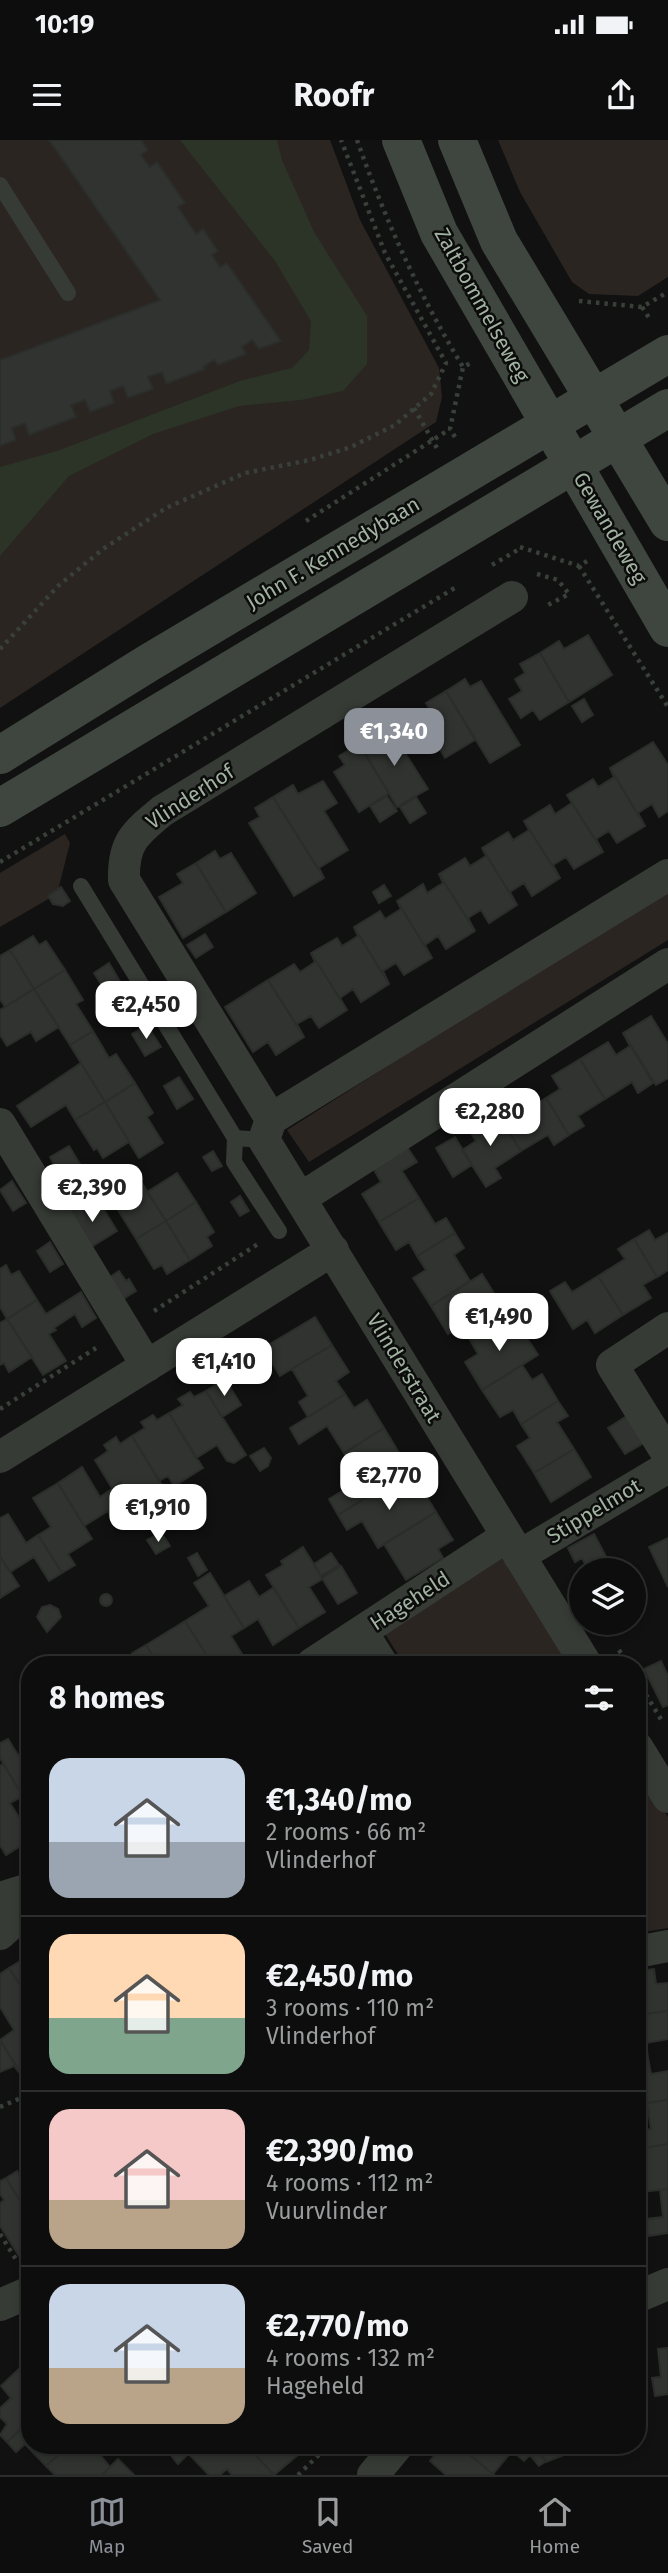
<!DOCTYPE html>
<html lang="en">
<head>
<meta charset="utf-8">
<style>
	:root { --surface:#0c0d0c; --page:#1a1b1a; --text:#f1f3f6; --muted:#9a9c9d; --line:#2c2d2d; --accent:#8c9099 }
	body { margin:0; font-family:"Fira Sans",sans-serif; background:var(--page); color:var(--text); height:100vh; display:flex; flex-direction:column; font-size:26px; white-space:nowrap }
	* { box-sizing:border-box; margin:0 }
	p { font-size:23px; color:var(--muted) }
	.icon { flex:none; width:38px; height:38px; fill:none; stroke:currentColor; stroke-width:2; stroke-linecap:round; stroke-linejoin:round }
	.map { position:relative; flex:1; overflow:hidden }
	.panel { position:absolute; left:21px; top:1516px; width:625px; height:798px; display:flex; flex-direction:column; background:var(--surface); border-radius:28px; box-shadow:0 4px 10px #0003,0 0 0 2px var(--line) }
	.panel>* { flex:none }
	.fabs { position:absolute; left:569px; top:1418px; display:grid; gap:14px }
	.fabs a { display:grid; place-items:center; width:77px; height:77px; border-radius:50%; background:var(--surface); box-shadow:0 4px 10px #0003,0 0 0 2px var(--line); font-size:35px }
	.price { position:absolute; translate:-50% -60px; padding:0 16px; border-radius:14px; background:#fff; color:#222; font-size:23px; line-height:46px; filter:drop-shadow(0 2px 4px #0008) }
	.price::after { content:''; position:absolute; left:50%; top:42px; width:21px; height:16px; margin-left:-10px; background:inherit; clip-path:polygon(0 0,100% 0,50% 100%) }
	.price.selected { background:var(--accent); color:#fff }
	ul { padding:0; list-style:none }
	li { display:flex; align-items:center; gap:21px; height:175px; padding:0 28px }
	li+li { border-top:2px solid var(--line) }
	li span { display:grid; place-items:center; flex:none; width:196px; height:140px; border-radius:21px; color:#555 }
	li>.icon { margin-inline-start:auto }
	span .icon { width:84px; height:84px; fill:#fffc; stroke-width:1 }
	li b { font-size:30px }
	h2 { display:flex; justify-content:space-between; align-items:center; height:84px; padding:0 28px; font-size:30px }
	.status { display:flex; justify-content:space-between; align-items:center; height:49px; padding:0 35px; background:var(--surface); direction:ltr }
	.status svg { height:19px; fill:currentColor }
	header { display:flex; justify-content:space-between; align-items:center; height:91px; padding:0 28px; background:var(--surface); font-size:32px; font-weight:700 }
	.menu { display:flex; justify-content:space-around; align-items:center; height:98px; border-top:2px solid var(--line); background:var(--surface); font-size:19px; color:var(--muted) }
	.menu a { display:grid; justify-items:center; gap:4px }
	.menu .selected { color:var(--accent) }
	.map>svg:first-child { display:block }
	.green { fill:#2b2522 }
	.water { fill:#2b3426 }
	.building { fill:#303330; stroke:#2a2d2a; stroke-width:2 }
	.lines { fill:none; stroke-linecap:round; stroke-linejoin:round }
	.path { stroke:#393f39; stroke-width:4.5; stroke-dasharray:3.5 5; stroke-linecap:butt }
	.lane { stroke:#363b35; stroke-width:16 }
	.street { stroke:#363b35; stroke-width:32 }
	.secondary { stroke:#3f463f; stroke-width:38 }
	.labels { text-anchor:middle; dominant-baseline:central; stroke-width:5; stroke-linejoin:round; paint-order:stroke }
	.street-label { font-size:21px; fill:#a2b2a1; stroke:#0b0c0b }
</style>
</head>
<body>
<div class="status"><b>10:19</b><svg viewBox="0 0 49 12"><path d="M0 12V9h3v3zM5 12V6h3v6zM10 12V3h3v9zM15 12V0h3v12zM26 1h20v11H26zM47 4h2v5h-2z"/></svg></div>
<header><svg class="icon" aria-label="menu" viewBox="0 0 24 24"><path d="M4 6h16M4 12h16M4 18h16"/></svg>Roofr<svg class="icon" aria-label="share" viewBox="0 0 24 24"><path d="M12 15V3M7 8l5-5 5 5M5 13v7h14v-7"/></svg></header>
<div class="map">
<svg width="668" height="2335" viewBox="0 0 668 2335">
	<rect width="100%" height="100%" fill="#101110"/>
	<path class="green" d="M0,0H330L360,80L439,228L442,257L436,282L0,568Z
		M498,0H668V137L638,156L589,154L572,142L520,52Z
		M65,694L70,703L57,754L0,787V733Z
		M668,748V800L309,1022L287,990Z
		M500,1411L571,1524H404L385,1494Z
		M637,1628L668,1677V1788L637,1793Z"/>
	<path class="water" d="M180,0H277L282,20L314,92L367,176V224L343,251L301,260L239,266L153,294L69,336L0,416V327L57,311L240,241L292,228L309,210L311,181L275,121Z"/>
	<path class="building" d="M49,0H141L148,10L141,15L150,27L157,22L185,63L178,67L196,94L203,89L218,111L212,115L220,127L227,123L281,201L259,209L252,200L242,207L246,214L218,225L214,220L203,227L205,229L166,244L162,232L148,237L153,249L128,258L123,246L110,251L114,263L90,272L85,260L71,265L76,277L29,295L25,283L12,288L16,300L0,306V220L160,160Z
		M588,495L612,535L569,562L540,513L559,501L564,509Z
		M540,513L569,562L540,580L533,570L521,578L509,559L522,551L515,539L525,533L520,524Z
		M465,539L470,547L481,541L520,605L490,623L446,551Z
		M446,551L475,600L445,618L421,578L431,571L426,563Z
		M584,559L593,575L582,582L572,566Z
		M378,593L383,601L393,594L428,649L397,667L359,604Z
		M653,602L668,625V671L659,677L652,664L638,673L645,686L610,628Z
		M359,604L389,653L359,672L334,632L345,625L339,616Z
		M610,628L645,686L617,703L609,691L596,699L603,712L567,655L593,639L598,647L614,637Z
		M323,641L337,663L324,671L348,710L319,728L324,738L273,657L293,645L298,654Z
		M567,655L603,712L574,729L566,717L553,725L560,738L524,681L550,665L555,674L572,663Z
		M387,656L397,671L380,682L370,666Z
		M273,657L324,738L294,756L249,683L260,677L255,668Z
		M416,657L426,673L410,683L400,667Z
		M524,681L560,738L532,756L524,743L510,752L517,765L482,708L508,692L513,700L529,690Z
		M482,708L517,765L489,783L481,770L468,778L475,791L439,734L465,718L470,726L486,716Z
		M215,711L220,719L231,713L256,753L226,772L196,723Z
		M196,723L226,772L183,798L159,757L183,743L177,734Z
		M439,734L475,791L446,809L438,796L425,805L432,818L397,761L423,744L427,753L443,743Z
		M384,745L391,756L379,763L373,752Z
		M61,747L70,761L63,766L53,764L48,756Z
		M397,761L432,818L404,835L396,823L383,831L389,844L354,787L380,771L385,779L401,769Z
		M354,787L389,844L361,862L353,849L340,858L347,870L311,813L337,798L342,806L358,796Z
		M205,794L213,807L196,818L187,805Z
		M33,796L39,805L46,801L65,830L34,849L10,810Z
		M10,810L34,849L5,867L0,859V816Z
		M311,813L347,870L319,888L311,876L297,884L304,897L268,840L294,824L300,832L315,822Z
		M109,823L134,865L120,874L94,833Z
		M65,830L83,860L76,864L93,891L70,905L34,849Z
		M268,840L304,897L276,915L268,902L253,912L225,867Z
		M34,849L59,887L36,901L31,892L7,906L0,895V870Z
		M651,876L668,904V938L656,945L623,893Z
		M147,885L161,907L145,916L132,894Z
		M93,891L109,918L116,914L135,943L105,962L70,905Z
		M623,893L653,943L638,953L632,942L605,959L580,919L608,902L616,915L630,906Z
		M580,919L605,959L578,976L584,986L569,995L546,958L560,949L552,936Z
		M81,923L105,962L75,980L66,965L31,987L17,966Z
		M179,937L193,959L177,969L164,946Z
		M135,943L153,973L147,977L163,1003L139,1018L105,962Z
		M524,954L532,967L546,958L569,995L554,1005L548,995L521,1011L496,971Z
		M105,962L139,1018L129,1002L103,1018L97,1008L94,1010L75,980Z
		M496,971L521,1011L495,1028L501,1038L486,1047L462,1010L476,1001L468,988Z
		M455,997L472,1025L453,1037L436,1008Z
		M69,1006L94,1047L75,1059L50,1017Z
		M407,1007L417,1022L402,1031L419,1058L379,1082L362,1054L381,1042L373,1028Z
		M213,1011L222,1026L212,1031L203,1017Z
		M177,1033L196,1062L166,1081L147,1052Z
		M12,1041L26,1063L13,1071L0,1050Z
		M142,1043L166,1081L136,1099L118,1070L125,1065L119,1057Z
		M240,1056L249,1071L240,1076L231,1062Z
		M419,1058L435,1084L446,1078L455,1093L417,1116L409,1102L396,1110L379,1082Z
		M76,1059L88,1077L103,1068L117,1091L91,1107L66,1065Z
		M196,1062L214,1092L207,1097L212,1106L190,1120L166,1081Z
		M166,1081L190,1120L167,1134L162,1125L154,1129L136,1099Z
		M649,1090L655,1100L668,1093V1130L657,1137L634,1099Z
		M455,1093L464,1108L454,1115L470,1141L431,1166L413,1138L426,1130L417,1116Z
		M634,1099L657,1137L643,1145L651,1158L623,1175L598,1136L625,1119L618,1109Z
		M50,1102L63,1124L50,1132L37,1111Z
		M6,1125L11,1135L19,1131L37,1160L7,1179L0,1167V1129Z
		M119,1131L126,1141L129,1139L136,1151L123,1159L110,1137Z
		M482,1134L499,1161L508,1155L517,1170L470,1200L461,1186L448,1194L431,1166Z
		M598,1136L623,1175L595,1193L587,1180L573,1189L550,1151L565,1142L572,1152Z
		M81,1152L96,1178L82,1187L75,1174L54,1188L56,1190L49,1194L66,1221L43,1235L7,1179L37,1160L46,1174Z
		M315,1177L332,1205L280,1236L263,1208Z
		M506,1177L515,1190L520,1187L538,1215L482,1250L465,1222L478,1214L470,1200Z
		M7,1179L32,1217L9,1232L4,1223L0,1225V1183Z
		M332,1205L349,1232L336,1241L345,1254L308,1277L299,1262L308,1256L292,1229Z
		M522,1225L532,1240L542,1234L558,1261L521,1284L513,1270L500,1277L482,1250Z
		M225,1239L241,1265L222,1277L206,1251Z
		M206,1251L246,1315L234,1323L227,1321L217,1305L196,1318L169,1273L183,1265L178,1259L190,1252L194,1257Z
		M345,1254L354,1268L367,1260L384,1288L344,1313L327,1286L299,1304L290,1288Z
		M558,1261L568,1276L557,1282L574,1309L534,1333L517,1306L530,1298L521,1284Z
		M169,1273L203,1328L174,1346L168,1336L159,1341L132,1296L145,1288L141,1282L153,1275L157,1280Z
		M627,1276L644,1303L625,1314L608,1288Z
		M384,1288L401,1316L388,1324L397,1338L338,1375L329,1359L360,1340L344,1313Z
		M132,1296L168,1355L153,1364L144,1350L131,1359L121,1342L112,1348L95,1320L108,1311L104,1305L116,1297L120,1304Z
		M264,1308L271,1318L268,1326L260,1331L250,1316Z
		M574,1309L591,1337L551,1362L534,1333Z
		M82,1327L100,1357L112,1349L131,1377L117,1386L108,1371L84,1386L58,1343Z
		M397,1338L406,1352L419,1344L436,1372L378,1408L362,1381L347,1390L338,1375Z
		M58,1343L92,1399L68,1414L75,1425L62,1433L38,1395L51,1387L33,1358Z
		M436,1372L453,1400L438,1409L443,1418L406,1440L384,1404Z
		M8,1374L26,1403L38,1395L62,1433L49,1441L34,1417L10,1432L0,1416V1378Z
		M594,1394L613,1430H588L582,1418L575,1422L568,1408Z
		M156,1395L164,1397L170,1406L156,1414L147,1400Z
		M668,1398V1447L649,1407Z
		M303,1407L323,1439L309,1447L325,1472L299,1488L266,1435L283,1425L281,1421Z
		M197,1413L207,1430L198,1436L188,1418Z
		M331,1413L339,1425L321,1436L314,1424Z
		M0,1416L19,1446L0,1458Z
		M341,1426L357,1453L338,1464L322,1438Z
		M210,1433L244,1488L231,1496L246,1521L241,1524H212L185,1481L209,1466L194,1443Z
		M249,1441L259,1457L273,1448L299,1488L273,1505L258,1479L244,1488L224,1456Z
		M100 1460a6 6 0 1 1 12 0a6 6 0 1 1-12 0Z
		M50,1465L58,1469L61,1477L47,1492L37,1477L42,1467Z
		M185,1481L212,1524H158L146,1505Z
		M146,1505L158,1524H139L132,1513Z
		M661,1521L668,1536V1565L663,1567L644,1529Z
		M8,1599L18,1615L30,1607L26,1603L30,1600V1651L23,1656L0,1618V1603Z
		M3,1624L23,1656L10,1663L30,1695V1700L6,1715L0,1705V1626Z
		M30,1815V1860L9,1828Z
		M9,1828L30,1860V1880L24,1884L30,1893V1906L26,1908L30,1915V1931L22,1936L0,1900L14,1890L0,1867V1834Z
		M654,1829L656,1844L668,1843V1871L637,1875V1831Z
		M668,1871V1899L646,1903L648,1918L637,1920V1875Z
		M0,1900L16,1925L22,1936L14,1926L0,1932Z
		M648,1918L651,1934L668,1931V1960L637,1964V1920Z
		M668,1960V2004L637,2009V1991L651,1989L647,1963Z
		M668,2004V2049L642,2052L637,2009Z
		M17,2031L27,2046L30,2044V2077L6,2038Z
		M6,2038L30,2077V2098L25,2101L30,2110L19,2116L0,2086V2063L4,2060L0,2054V2041Z
		M668,2049V2093L648,2096L646,2079L663,2077L660,2050Z
		M668,2208V2254L655,2256L652,2238L661,2237L658,2209Z
		M24,2224L30,2229V2281L7,2302L0,2295L7,2284L0,2277V2268L11,2258L1,2246Z
		M30,2281V2305H69L46,2326L25,2304L16,2312L7,2302Z
		M69,2305H92L110,2327L102,2335H55L46,2326Z
		M178,2305L188,2314L178,2324L172,2317V2309Z
		M180,2305H210L218,2313L226,2305H246L274,2335H232L227,2329L220,2335H209Z
		M246,2305H288L298,2315L274,2335Z
		M443,2305H458L494,2335H446L430,2321Z
		M458,2305H533L546,2321L539,2326L530,2315L524,2321L512,2311L493,2334Z
		M534,2305H560L564,2315L546,2322Z
		M118,2319L134,2335H102Z"/>
	<g class="lines">
		<path class="path" d="M357,0C385,79 419,155 463,227
			M579,161L642,167L668,152
			M642,167L651,181
			M414,268L438,310
			M455,297L450,289L463,227L471,223
			M306,381L450,289
			M520,407L579,426L587,421
			M492,425L521,408
			M579,426L668,567
			M537,434L558,440L569,454L546,466
			M0,509L58,446L103,409L166,368L245,333L310,320L351,307L395,285L431,254L446,223L385,113L341,0
			M0,722L458,446
			M154,1171L258,1104
			M0,1269L96,1208
			M619,1510L628,1524
			M637,1540L662,1581
			M0,1967L30,1954
			M0,2094L17,2121
			M298,2335L329,2305"/>
		<path class="lane" d="M0,45L68,153
			M81,746L235,998L264,1000
			M235,998L234,1022L279,1091"/>
		<path class="street" d="M512,457L162,671C134,694 123,703 124,740L271,979L264,1000L586,1524
			M271,979L668,735
			M0,984L147,1226
			M301,1058L668,824
			M668,1188L612,1225L668,1315
			M0,1317L333,1110
			M519,1416L668,1327
			M362,1492L382,1524
			M312,1524L507,1396
			M637,1607L668,1657
			M0,1758L29,1749L27,1769L0,1794
			M637,1812L668,1806
			M637,2157L668,2144
			M0,2165L30,2152
			M373,2335L398,2305"/>
		<path class="secondary" d="M401,0L439,93L668,488
			M457,0L499,101L668,382
			M0,615L150,522L668,214
			M0,668L668,268"/>
	</g>
	<g class="labels">
		<g class="street-label">
			<text transform="translate(482 165) rotate(61)">Zaltbommelseweg</text>
			<text transform="translate(610 388) rotate(60)">Gewandeweg</text>
			<text transform="translate(333 413) rotate(-31)">John F. Kennedybaan</text>
			<text transform="translate(190 657) rotate(-33)">Vlinderhof</text>
			<text transform="translate(404 1228) rotate(59)">Vlinderstraat</text>
			<text transform="translate(594 1371) rotate(-31)">Stippelmot</text>
			<text transform="translate(410 1461) rotate(-33)">Hageheld</text>
		</g>
	</g>
</svg>
<div class="fabs">
<a><svg class="icon" aria-label="layers" viewBox="0 0 24 24"><path d="M12 4l9 5-9 5-9-5zM3 14l9 5 9-5"/></svg></a>
</div>
<b class="price selected" style="left:394px;top:628px">€1,340</b>
<b class="price" style="left:146px;top:901px">€2,450</b>
<b class="price" style="left:490px;top:1008px">€2,280</b>
<b class="price" style="left:92px;top:1084px">€2,390</b>
<b class="price" style="left:499px;top:1213px">€1,490</b>
<b class="price" style="left:224px;top:1258px">€1,410</b>
<b class="price" style="left:389px;top:1372px">€2,770</b>
<b class="price" style="left:158px;top:1404px">€1,910</b>
<section class="panel">
<h2>8 homes<svg class="icon" aria-label="filters" viewBox="0 0 24 24"><path d="M4 7h16M4 17h16"/><circle cx="9" cy="7" r="2"/><circle cx="15" cy="17" r="2"/></svg></h2>
<ul>
<li><span style="background:linear-gradient(#c9d6e8 60%,#9aa5b1 0)"><svg class="icon" aria-label="home" viewBox="0 0 24 24"><path d="M3 11l9-7 9 7M6 9v11h12V9"/></svg></span><div><b>€1,340/mo</b><p>2 rooms · 66 m²</p><p>Vlinderhof</p></div></li>
<li><span style="background:linear-gradient(#ffd9b3 60%,#7fa58c 0)"><svg class="icon" aria-label="home" viewBox="0 0 24 24"><path d="M3 11l9-7 9 7M6 9v11h12V9"/></svg></span><div><b>€2,450/mo</b><p>3 rooms · 110 m²</p><p>Vlinderhof</p></div></li>
<li><span style="background:linear-gradient(#f6c9c9 65%,#b9a48a 0)"><svg class="icon" aria-label="home" viewBox="0 0 24 24"><path d="M3 11l9-7 9 7M6 9v11h12V9"/></svg></span><div><b>€2,390/mo</b><p>4 rooms · 112 m²</p><p>Vuurvlinder</p></div></li>
<li><span style="background:linear-gradient(#c9d6e8 60%,#b9a48a 0)"><svg class="icon" aria-label="home" viewBox="0 0 24 24"><path d="M3 11l9-7 9 7M6 9v11h12V9"/></svg></span><div><b>€2,770/mo</b><p>4 rooms · 132 m²</p><p>Hageheld</p></div></li>
</ul>
</section>
</div>
<nav class="menu">
<a class="selected"><svg class="icon" aria-label="map" viewBox="0 0 24 24"><path d="M3 6l6-2 6 2 6-2v14l-6 2-6-2-6 2zM9 4v14M15 6v14"/></svg>Map</a>
<a><svg class="icon" aria-label="saved" viewBox="0 0 24 24"><path d="M7 4h10v16l-5-4-5 4z"/></svg>Saved</a>
<a><svg class="icon" aria-label="home" viewBox="0 0 24 24"><path d="M3 11l9-7 9 7M6 9v11h12V9"/></svg>Home</a>
</nav>
</body>
</html>
